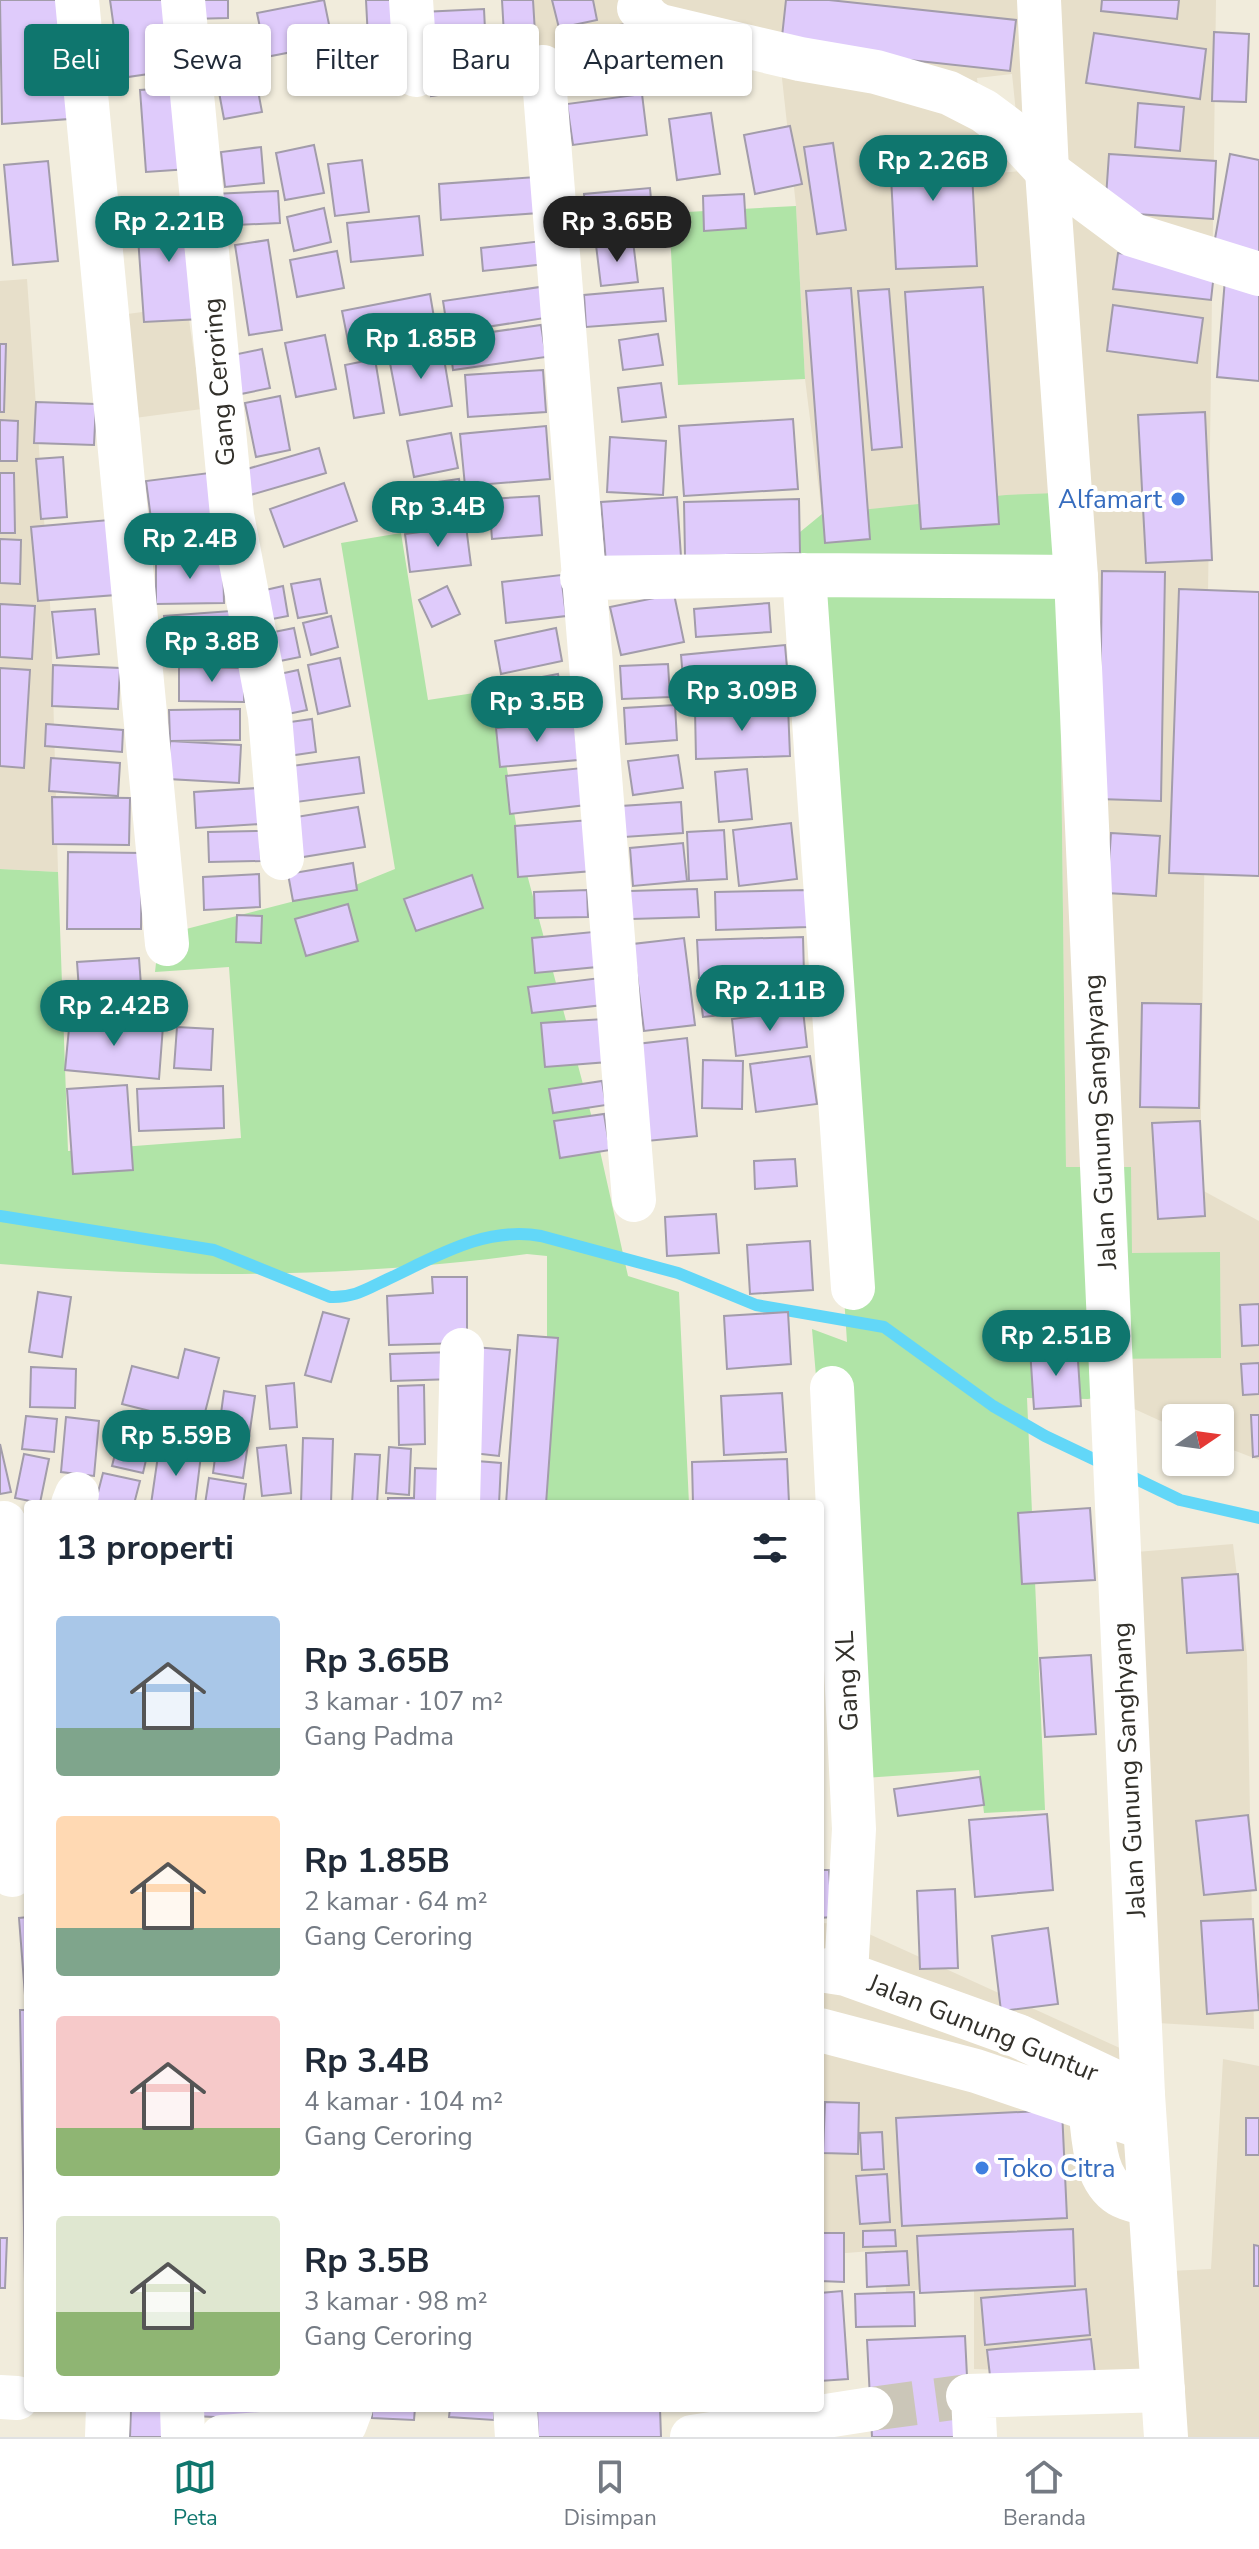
<!DOCTYPE html>
<html lang="id">
<head>
<meta charset="utf-8">
<style>
	:root { --surface:#fff; --page:#f6f6f7; --text:#1f2937; --muted:#747a83; --line:#e0e1e3; --accent:#0f766e }
	body { margin:0; font-family:"Nunito Sans",sans-serif; background:var(--page); color:var(--text); height:100vh; display:flex; flex-direction:column; font-size:30px; white-space:nowrap }
	* { box-sizing:border-box; margin:0 }
	p { font-size:26px; color:var(--muted) }
	.icon { flex:none; width:44px; height:44px; fill:none; stroke:currentColor; stroke-width:2; stroke-linecap:round; stroke-linejoin:round }
	.map { position:relative; flex:1; overflow:hidden }
	.details { position:absolute; left:24px; top:1500px; width:800px; height:912px; display:flex; flex-direction:column; background:var(--surface); border-radius:8px; box-shadow:0 2px 6px #0004 }
	.details>* { flex:none }
	.banner { position:absolute; left:24px; top:24px; width:800px; height:72px; display:flex; gap:16px }
	.needle { width:52px; rotate:77deg }
	.fabs { position:absolute; left:1162px; top:1404px; display:grid; gap:16px }
	.fabs a { display:grid; place-items:center; width:72px; height:72px; border-radius:8px; background:var(--surface); box-shadow:0 2px 6px #0004; font-size:40px }
	.price { position:absolute; translate:-50% -68px; padding:0 18px; border-radius:28px; background:var(--accent); color:#fff; font-size:26px; line-height:52px; filter:drop-shadow(0 2px 4px #0008) }
	.price::after { content:''; position:absolute; left:50%; top:48px; width:24px; height:18px; margin-left:-12px; background:inherit; clip-path:polygon(0 0,100% 0,50% 100%) }
	.price.current { background:#222; color:#fff }
	ul { padding:0; list-style:none }
	li { display:flex; align-items:center; gap:24px; height:200px; padding:0 32px }
	li span { display:grid; place-items:center; flex:none; width:224px; height:160px; border-radius:8px; color:#555 }
	li>.icon { margin-inline-start:auto }
	span .icon { width:96px; height:96px; fill:#fffc; stroke-width:1 }
	li b { font-size:34px }
	h2 { display:flex; justify-content:space-between; align-items:center; height:96px; padding:0 32px; font-size:34px }
	.pill { padding:0 28px; border-radius:8px; background:var(--surface); box-shadow:0 2px 6px #0004; font-size:28px; line-height:72px }
	.pill.current { background:var(--accent); color:#fff }
	.dock { display:flex; justify-content:space-around; align-items:center; height:112px; border-top:2px solid var(--line); background:var(--surface); font-size:22px; color:var(--muted) }
	.dock a { display:grid; justify-items:center; gap:4px }
	.dock .current { color:var(--accent) }
	.map>svg:first-child { display:block }
	.built { fill:#e7dfca; fill-rule:evenodd }
	.green { fill:#b0e4a7 }
	.lines { fill:none; stroke-linecap:round; stroke-linejoin:round }
	.stream { stroke:#62d7f8; stroke-width:12 }
	.building { fill:#dfcbfb; stroke:#a29caa; stroke-width:2 }
	.minor-tunnel { stroke:#cbc6b8; stroke-width:44; stroke-dasharray:44 22; stroke-linecap:butt }
	.minor { stroke:#fff; stroke-width:44 }
	.major { stroke:#fff; stroke-width:44 }
	.shop-dot { fill:#3f7fe0; stroke:#fff; stroke-width:3 }
	.labels { text-anchor:middle; dominant-baseline:central; stroke-width:8; stroke-linejoin:round; paint-order:stroke }
	.street-label { font-size:26px; fill:#32302a; stroke:#fff }
	.shop-label { font-size:26px; fill:#366cbe; stroke:#fff; text-anchor:end }
</style>
</head>
<body>
<div class="map">
<svg width="1259" height="2437" viewBox="0 0 1259 2437">
	<rect width="100%" height="100%" fill="#f1ecdc"/>
	<path class="built" d="M528,0H1216L1200,1189L1259,1221V1460L1220,1445V1418H1176V1428L1106,1396L1105,1359L1221,1357L1220,1253H1132L1066,1168L1058,494L822,514L805,379L796,206L778,42L534,60ZM1012,74L1022,171L987,174L977,78Z
		M27,279L51,618L58,872L0,869V281Z
		M187,306L202,409L120,420L105,317Z
		M1233,1544L1247,1655L1254,2029L1142,2022L1100,1555Z
		M820,1923L847,1924L1144,2059L1150,2272L1211,2269L1223,2059L1259,2066V2437H1155L1153,2375L974,2369V2286L886,2292L885,2250L820,2255Z"/>
	<path class="green" d="M796,206L805,379L678,385L669,213Z
		M1058,493L1066,1167H1131L1132,1253L1220,1252L1221,1358L1106,1359V1396L1088,1399L1027,1398L1045,1810L984,1813L979,1770L850,1779L812,1329L847,1342L794,537L822,514L1006,495Z
		M401,533L428,700L494,690L520,848L596,1133L628,1276L679,1292L689,1504H547V1256L527,1254C352,1278 176,1279 0,1264V869L58,872L68,1151L241,1138L229,967L155,972L159,936L353,886L395,869L341,543Z"/>
	<g class="lines">
		<path class="stream" d="M0,1216L214,1250L330,1297C354,1298 367,1289 388,1279C437,1256 486,1226 541,1236L678,1273L756,1305L884,1327L993,1406L1045,1436L1106,1465
			M1126,1474L1180,1500L1259,1518"/>
	</g>
	<path class="building" d="M0,0H62L69,119L2,124Z
		M110,0H173L183,69L121,78Z
		M190,0H228V18L190,19Z
		M324,0L333,44L266,57L257,13Z
		M366,0H404L406,38L368,39Z
		M502,0H533L535,33L504,35Z
		M552,0H593L597,20L559,28Z
		M786,0H829L1016,20L1010,71L781,46Z
		M1102,0H1179L1177,19L1101,11Z
		M484,9L486,50L424,53L422,12Z
		M634,23L640,70L568,79L563,32Z
		M1214,32L1249,34L1246,102L1212,101Z
		M1094,33L1206,49L1200,99L1086,83Z
		M248,37L262,112L224,119L210,44Z
		M687,44L691,90L660,93L656,47Z
		M492,60L497,86L431,96L427,71Z
		M184,87L189,169L146,172L140,90Z
		M642,94L647,135L573,145L567,104Z
		M1138,103L1184,107L1180,151L1135,147Z
		M711,113L720,174L677,180L669,119Z
		M790,126L802,184L755,194L744,135Z
		M970,136L977,266L896,269L889,140Z
		M833,143L846,230L817,234L804,147Z
		M314,145L324,193L285,200L276,153Z
		M261,147L264,183L225,187L221,152Z
		M1109,154L1216,161L1213,219L1105,212Z
		M1230,154L1259,160V259L1213,250Z
		M362,160L369,212L335,216L328,164Z
		M48,161L58,261L13,265L4,165Z
		M536,177L539,213L441,220L439,184Z
		M650,188L654,233L588,239L584,194Z
		M278,191L280,223L215,226L213,194Z
		M744,194L746,228L704,231L703,196Z
		M194,205L201,319L144,322L136,209Z
		M324,208L331,242L294,251L287,217Z
		M419,216L423,255L351,262L347,223Z
		M268,240L282,330L249,335L235,245Z
		M542,241L545,264L483,271L481,248Z
		M633,241L638,282L601,286L596,245Z
		M337,251L344,288L297,297L290,260Z
		M1118,253L1215,264L1211,300L1113,289Z
		M1225,279L1259,282V381L1217,377Z
		M547,286L551,317L448,333L443,301Z
		M983,287L999,524L921,529L905,292Z
		M663,288L666,321L586,327L584,295Z
		M851,288L870,539L825,543L806,291Z
		M889,289L902,447L872,450L858,291Z
		M430,294L437,335L350,351L342,311Z
		M1113,305L1203,318L1197,363L1107,351Z
		M541,325L546,357L453,370L449,338Z
		M658,334L663,365L623,370L619,340Z
		M325,335L336,389L296,397L285,343Z
		M0,344H6L4,412H0Z
		M442,347L452,406L400,415L389,358Z
		M262,349L270,388L241,394L233,355Z
		M375,359L384,413L354,418L345,365Z
		M543,370L546,412L468,417L465,375Z
		M661,383L666,417L622,422L618,388Z
		M280,396L290,450L256,457L245,403Z
		M36,402L96,404L94,445L34,443Z
		M1205,412L1212,560L1146,563L1138,415Z
		M793,419L798,489L684,496L679,426Z
		M0,420L18,421L17,461H0Z
		M546,426L550,479L465,486L460,434Z
		M451,433L458,468L414,477L407,441Z
		M610,437L666,441L663,495L607,492Z
		M319,448L326,473L247,496L240,471Z
		M63,457L67,517L41,519L36,459Z
		M0,473H14L15,533H0Z
		M209,473L218,541L155,549L146,481Z
		M459,479L465,520L402,529L396,488Z
		M344,483L357,521L284,547L270,509Z
		M539,496L542,535L492,539L489,499Z
		M677,497L681,557L606,563L601,502Z
		M799,499L800,553L685,556L684,502Z
		M109,520L116,595L38,601L31,527Z
		M466,526L471,565L410,572L405,534Z
		M0,539L21,540L20,584L0,583Z
		M223,558L224,603L156,604V559Z
		M1102,571L1165,572L1161,801L1099,799Z
		M561,575L566,616L506,623L502,582Z
		M320,579L327,613L298,618L291,584Z
		M283,586L288,616L267,620L261,591Z
		M447,586L460,614L432,627L419,600Z
		M1179,589L1259,592V876L1169,873Z
		M674,594L684,642L621,655L610,607Z
		M769,603L771,632L696,637L694,609Z
		M0,604L35,606L32,659L0,657Z
		M95,609L99,654L57,658L52,612Z
		M231,611L235,658L168,663L164,616Z
		M331,616L338,647L311,655L303,623Z
		M294,628L300,657L275,662L269,633Z
		M556,628L562,661L501,674L495,641Z
		M785,645L788,680L684,690L681,655Z
		M340,658L350,706L318,714L308,665Z
		M668,664L670,697L622,699L620,666Z
		M53,665L120,668L118,709L52,706Z
		M179,667L245,668L244,702L179,701Z
		M0,668L30,670L24,768L0,766Z
		M298,670L307,710L283,715L275,675Z
		M558,674L565,712L512,723L505,684Z
		M675,705L677,740L626,744L624,708Z
		M788,706L790,756L696,759L695,709Z
		M240,709V740L170,741L169,710Z
		M312,719L316,752L288,756L283,723Z
		M575,721L578,760L500,767L496,728Z
		M46,724L123,730L122,752L45,746Z
		M170,741L241,745L239,783L168,779Z
		M678,755L683,788L633,795L628,761Z
		M359,757L364,793L289,803L284,767Z
		M51,758L120,763L118,796L49,791Z
		M582,768L586,805L510,814L506,776Z
		M747,769L752,819L719,822L715,772Z
		M258,788L260,824L196,828L194,792Z
		M52,797L130,798L129,845L53,844Z
		M681,802L683,833L624,837L621,806Z
		M358,807L365,847L297,858L290,818Z
		M590,820L593,871L518,877L515,826Z
		M791,823L797,879L739,886L733,830Z
		M724,830L727,879L689,881L687,832Z
		M260,831L261,861L209,862L208,832Z
		M1111,833L1160,836L1156,896L1107,893Z
		M683,843L687,881L633,886L630,848Z
		M68,852L142,853L141,929H67Z
		M353,863L357,890L293,901L288,874Z
		M259,874L260,907L204,910L203,877Z
		M472,875L483,908L416,931L404,899Z
		M697,889L699,917L631,919L630,891Z
		M587,890L588,917L535,918L534,892Z
		M808,890V927L716,930L715,892Z
		M348,904L358,941L306,956L295,919Z
		M237,915L262,916L261,943L236,942Z
		M593,932L597,967L535,973L532,938Z
		M803,937L804,975L699,978L697,940Z
		M684,938L695,1025L644,1031L633,944Z
		M139,958L143,1013L81,1018L77,962Z
		M804,975L808,1006L703,1017L699,986Z
		M600,978L603,1005L532,1013L528,987Z
		M1142,1003L1201,1004L1199,1108L1140,1107Z
		M803,1010L807,1047L736,1056L732,1019Z
		M70,1018L163,1026L159,1079L65,1070Z
		M604,1019L608,1062L545,1067L541,1023Z
		M177,1027L213,1029L211,1070L174,1068Z
		M687,1038L697,1136L647,1141L637,1044Z
		M810,1056L817,1104L756,1112L750,1064Z
		M703,1060L743,1061L742,1109L702,1108Z
		M602,1081L606,1105L553,1113L549,1089Z
		M127,1085L133,1170L73,1174L67,1089Z
		M223,1086L224,1128L139,1131L137,1089Z
		M604,1114L610,1150L560,1158L554,1121Z
		M1200,1121L1205,1216L1158,1219L1152,1123Z
		M795,1159L797,1186L755,1189L754,1161Z
		M716,1214L719,1253L667,1256L665,1217Z
		M810,1241L813,1290L750,1294L747,1245Z
		M432,1277H467V1343L389,1345L387,1296L433,1293Z
		M38,1292L71,1297L62,1357L29,1352Z
		M1259,1304V1345L1242,1346L1240,1305Z
		M323,1312L349,1319L331,1382L305,1375Z
		M788,1312L791,1364L727,1369L724,1316Z
		M518,1335L558,1338L546,1504H506Z
		M1077,1346L1081,1406L1034,1409L1030,1349Z
		M474,1347L510,1350L499,1456L464,1452Z
		M185,1349L219,1358L202,1424L122,1404L132,1366L178,1378Z
		M454,1352L455,1379L391,1381L390,1354Z
		M1259,1363V1394L1243,1395L1241,1364Z
		M31,1367L76,1369L75,1408L30,1407Z
		M294,1383L297,1427L270,1429L266,1386Z
		M424,1385L425,1444L399,1445L398,1386Z
		M224,1391L255,1396L243,1478L213,1473Z
		M782,1393L786,1452L724,1455L721,1396Z
		M1251,1415H1259V1456L1253,1457Z
		M26,1416L57,1419L54,1452L22,1449Z
		M66,1417L99,1421L94,1476L61,1472Z
		M124,1418L154,1425L143,1473L112,1466Z
		M303,1438L333,1439L331,1504H301Z
		M0,1444L11,1492L0,1494Z
		M286,1445L291,1493L262,1496L257,1448Z
		M389,1447L411,1449L409,1495L386,1493Z
		M159,1449L201,1455L195,1504H151Z
		M24,1454L49,1459L40,1503L15,1498Z
		M355,1454L380,1455L377,1504H352Z
		M787,1459L789,1503L693,1504L692,1462Z
		M464,1460L501,1463L499,1504H461Z
		M415,1468L441,1469L440,1504H388V1498H414Z
		M103,1473L140,1481L134,1504H95Z
		M209,1478L246,1484L243,1504H205Z
		M1090,1508L1095,1580L1022,1584L1018,1513Z
		M1238,1574L1243,1650L1187,1653L1182,1578Z
		M1091,1655L1096,1734L1045,1737L1040,1658Z
		M980,1777L984,1805L898,1816L894,1789Z
		M1047,1814L1053,1890L975,1897L969,1820Z
		M1248,1815L1256,1890L1204,1895L1196,1821Z
		M820,1870H829L832,1917L820,1918Z
		M955,1889L958,1968L920,1969L917,1891Z
		M28,1917V1995H25L19,1918Z
		M1253,1919L1259,2010L1207,2014L1201,1921Z
		M1048,1928L1058,2004L1001,2011L992,1936Z
		M20,2010H28V2282H25Z
		M825,2102L859,2103L858,2154L823,2153Z
		M1062,2110L1067,2218L902,2226L896,2118Z
		M1246,2118H1259V2155H1246Z
		M882,2132L884,2169L862,2170L860,2133Z
		M887,2174L890,2222L860,2224L856,2176Z
		M1073,2229L1075,2286L920,2293L917,2236Z
		M895,2230L896,2246L863,2247V2231Z
		M820,2233H844V2282L820,2281Z
		M0,2238H7L5,2288H0Z
		M1254,2245L1259,2246V2286H1254Z
		M907,2251L909,2285L867,2287L866,2253Z
		M1086,2289L1090,2335L985,2345L981,2298Z
		M842,2291L848,2379L820,2381V2293Z
		M914,2292L915,2326L856,2327L855,2294Z
		M965,2336L970,2437H872L867,2340Z
		M1091,2339L1096,2382L992,2393L987,2350Z
		M131,2408H169L168,2437H130Z
		M195,2408H345L344,2423L194,2416Z
		M372,2408H415L414,2420L372,2418Z
		M450,2408H494V2420L449,2417Z
		M537,2408H660L661,2437H538Z"/>
	<g class="lines">
		<path class="minor-tunnel" d="M871,2409L968,2396"/>
		<path class="minor" d="M77,0L167,944
			M183,0L232,515L270,716L282,858
			M411,0L416,75
			M639,8L650,20L660,26L800,59L876,72L949,93L984,111L1008,129L1047,171L1133,235L1259,274
			M543,67L634,1200
			M804,575L853,1288
			M582,578L804,575L1076,577
			M832,1388L854,1829L846,1974
			M73,1504L77,1494
			M458,1504L462,1350
			M4,1523L12,1875
			M820,1970L846,1974L1018,2036L1143,2095
			M820,2030L976,2071L1145,2128
			M1090,2108C1094,2136 1093,2178 1120,2195C1128,2200 1141,2202 1150,2205
			M968,2396L1163,2390
			M973,2396L975,2437
			M0,2397L17,2398
			M182,2408L183,2437
			M515,2408L517,2437
			M107,2437L108,2408
			M222,2437L337,2428L345,2424L351,2408
			M692,2437L871,2409"/>
		<path class="major" d="M1039,0L1047,171L1076,577L1143,2095L1166,2437"/>
	</g>
	<g class="shop-dot">
		<circle cx="1178" cy="499" r="8"/>
		<circle cx="982" cy="2168" r="8"/>
	</g>
	<g class="labels">
		<g class="street-label">
			<text transform="translate(219 382) rotate(-95)">Gang Ceroring</text>
			<text transform="translate(1100 1122) rotate(-93)">Jalan Gunung Sanghyang</text>
			<text transform="translate(847 1681) rotate(-93)">Gang XL</text>
			<text transform="translate(1129 1770) rotate(-93)">Jalan Gunung Sanghyang</text>
			<text transform="translate(983 2028) rotate(22)">Jalan Gunung Guntur</text>
		</g>
		<g class="shop-label">
			<text x="1162" y="499">Alfamart</text>
			<text x="998" y="2168" text-anchor="start">Toko Citra</text>
		</g>
	</g>
</svg>
<div class="fabs">
<a><svg class="needle" viewBox="-14 -14 28 28"><path d="M0-13l5 13h-10z" fill="#e53935"/><path d="M0 13l5-13h-10z" fill="#747a83"/></svg></a>
</div>
<b class="price" style="left:933px;top:203px">Rp 2.26B</b>
<b class="price" style="left:169px;top:264px">Rp 2.21B</b>
<b class="price current" style="left:617px;top:264px">Rp 3.65B</b>
<b class="price" style="left:421px;top:381px">Rp 1.85B</b>
<b class="price" style="left:438px;top:549px">Rp 3.4B</b>
<b class="price" style="left:190px;top:581px">Rp 2.4B</b>
<b class="price" style="left:212px;top:684px">Rp 3.8B</b>
<b class="price" style="left:742px;top:733px">Rp 3.09B</b>
<b class="price" style="left:537px;top:744px">Rp 3.5B</b>
<b class="price" style="left:770px;top:1033px">Rp 2.11B</b>
<b class="price" style="left:114px;top:1048px">Rp 2.42B</b>
<b class="price" style="left:1056px;top:1378px">Rp 2.51B</b>
<b class="price" style="left:176px;top:1478px">Rp 5.59B</b>
<div class="banner">
<a class="pill current">Beli</a>
<a class="pill">Sewa</a>
<a class="pill">Filter</a>
<a class="pill">Baru</a>
<a class="pill">Apartemen</a>
</div>
<section class="details">
<h2>13 properti<svg class="icon" aria-label="filters" viewBox="0 0 24 24"><path d="M4 7h16M4 17h16"/><circle cx="9" cy="7" r="2"/><circle cx="15" cy="17" r="2"/></svg></h2>
<ul>
<li><span style="background:linear-gradient(#a9c7e8 70%,#7fa58c 0)"><svg class="icon" aria-label="home" viewBox="0 0 24 24"><path d="M3 11l9-7 9 7M6 9v11h12V9"/></svg></span><div><b>Rp 3.65B</b><p>3 kamar · 107 m²</p><p>Gang Padma</p></div></li>
<li><span style="background:linear-gradient(#ffd9b3 70%,#7fa58c 0)"><svg class="icon" aria-label="home" viewBox="0 0 24 24"><path d="M3 11l9-7 9 7M6 9v11h12V9"/></svg></span><div><b>Rp 1.85B</b><p>2 kamar · 64 m²</p><p>Gang Ceroring</p></div></li>
<li><span style="background:linear-gradient(#f6c9c9 70%,#8fb573 0)"><svg class="icon" aria-label="home" viewBox="0 0 24 24"><path d="M3 11l9-7 9 7M6 9v11h12V9"/></svg></span><div><b>Rp 3.4B</b><p>4 kamar · 104 m²</p><p>Gang Ceroring</p></div></li>
<li><span style="background:linear-gradient(#dfe7d0 60%,#8fb573 0)"><svg class="icon" aria-label="home" viewBox="0 0 24 24"><path d="M3 11l9-7 9 7M6 9v11h12V9"/></svg></span><div><b>Rp 3.5B</b><p>3 kamar · 98 m²</p><p>Gang Ceroring</p></div></li>
</ul>
</section>
</div>
<nav class="dock">
<a class="current"><svg class="icon" aria-label="map" viewBox="0 0 24 24"><path d="M3 6l6-2 6 2 6-2v14l-6 2-6-2-6 2zM9 4v14M15 6v14"/></svg>Peta</a>
<a><svg class="icon" aria-label="saved" viewBox="0 0 24 24"><path d="M7 4h10v16l-5-4-5 4z"/></svg>Disimpan</a>
<a><svg class="icon" aria-label="home" viewBox="0 0 24 24"><path d="M3 11l9-7 9 7M6 9v11h12V9"/></svg>Beranda</a>
</nav>
</body>
</html>
